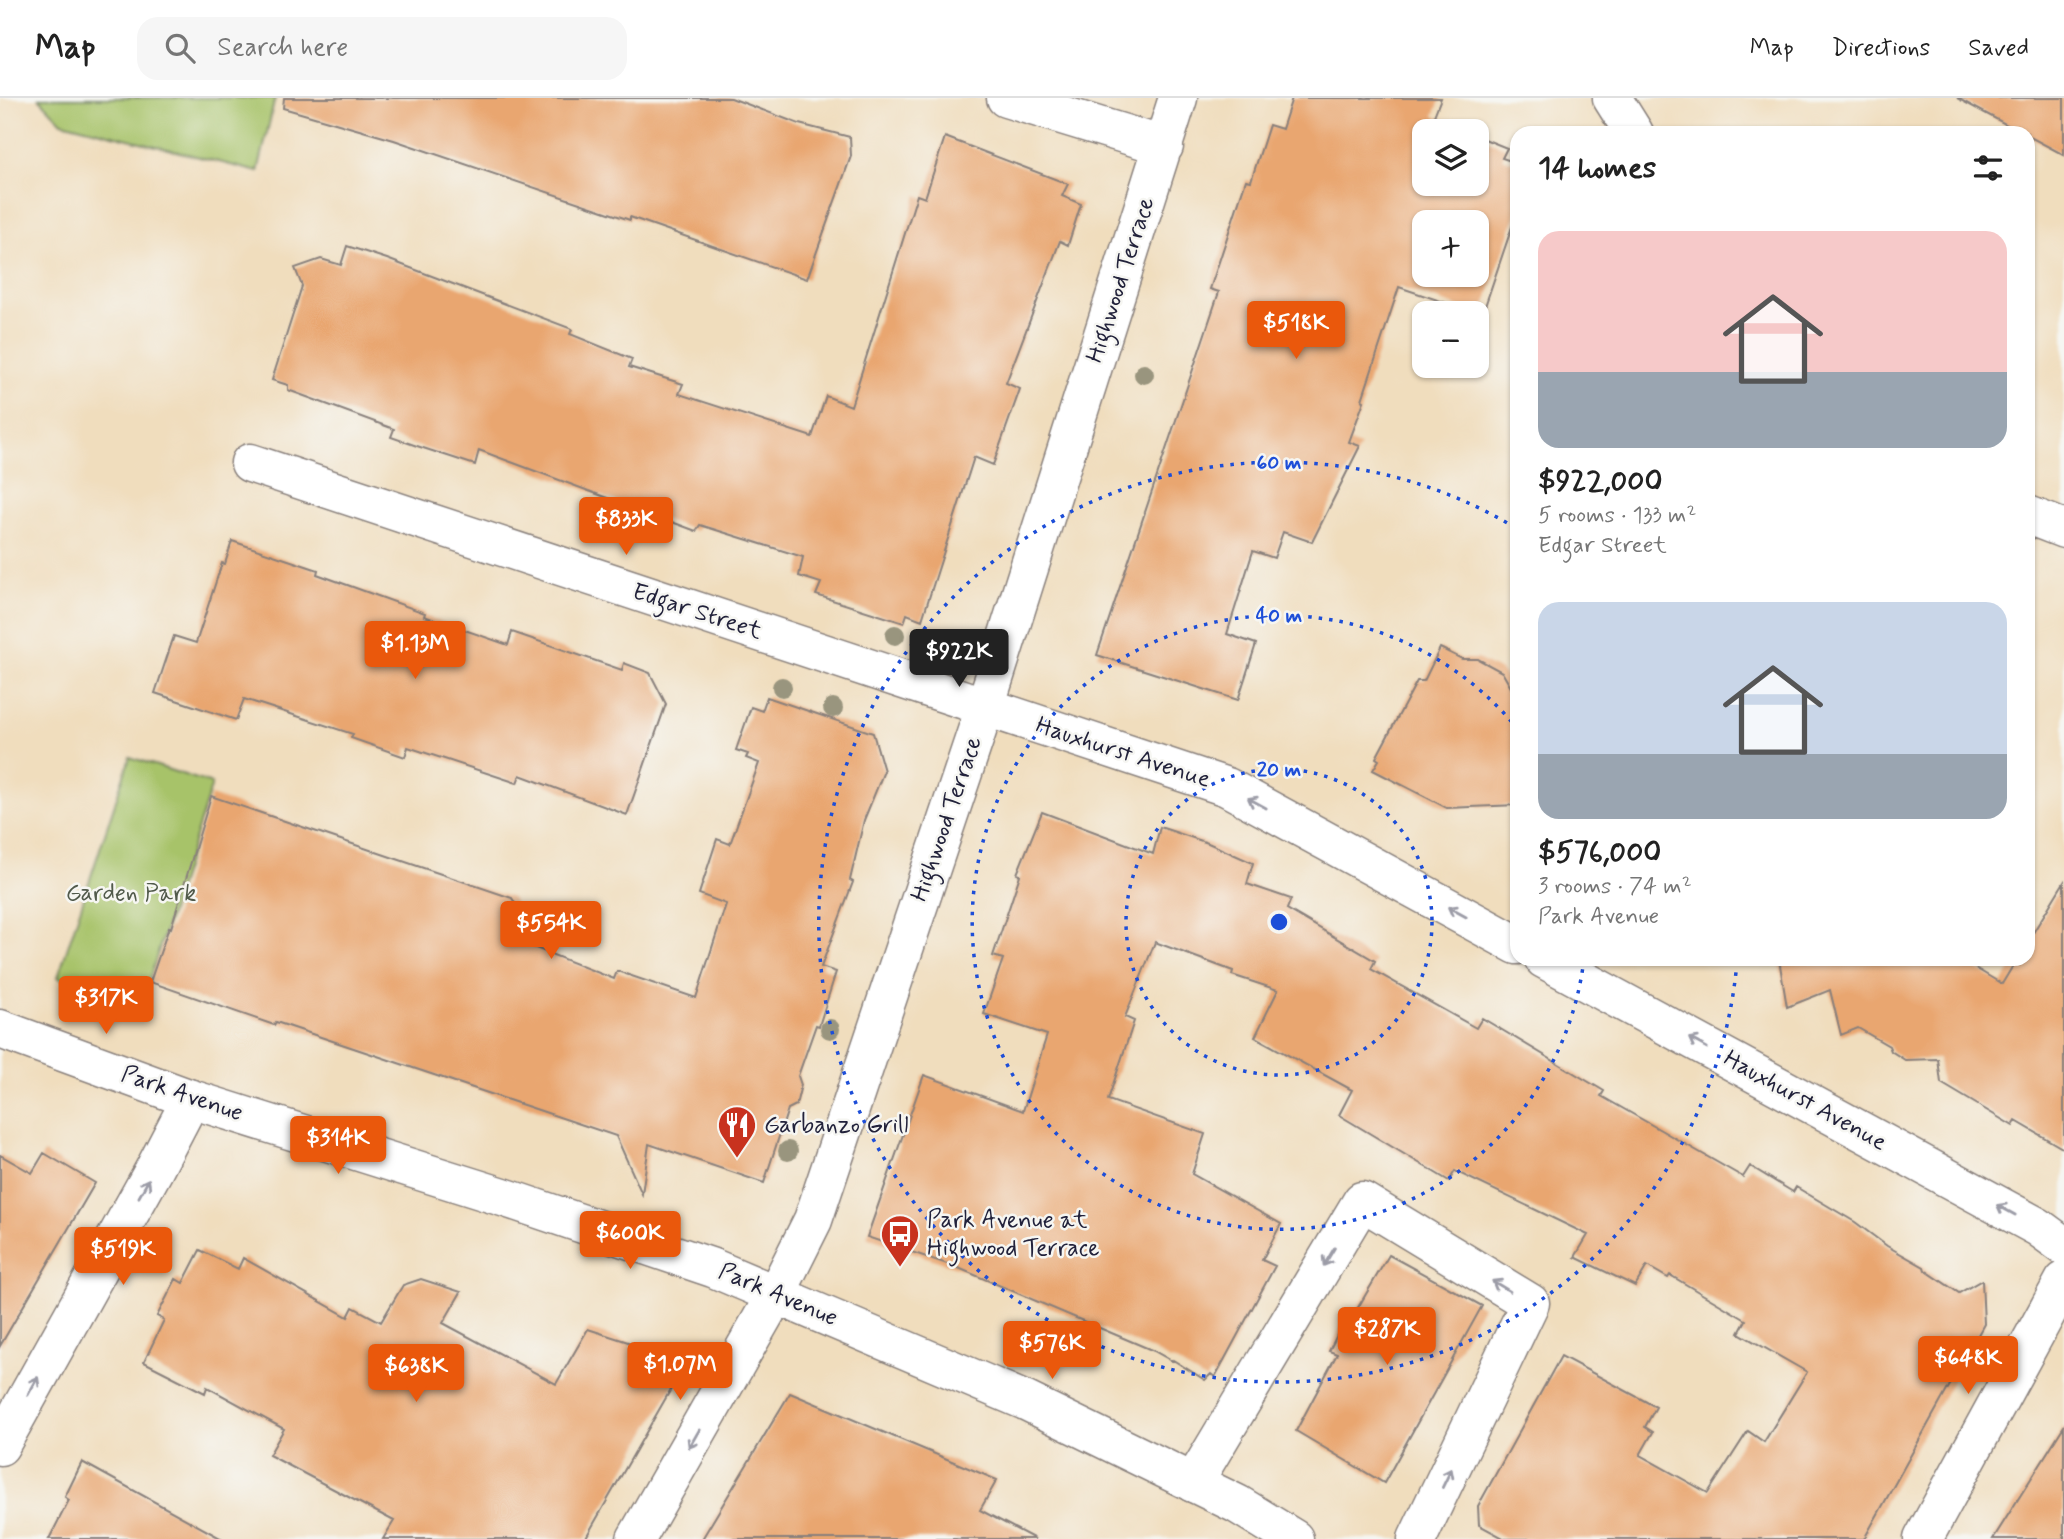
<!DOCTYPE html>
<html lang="en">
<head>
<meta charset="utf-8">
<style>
	:root { --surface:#fff; --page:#f6f6f6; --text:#222; --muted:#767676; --line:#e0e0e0; --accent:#ea580c }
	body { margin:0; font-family:Mynerve,sans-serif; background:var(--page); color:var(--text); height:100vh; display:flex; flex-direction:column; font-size:26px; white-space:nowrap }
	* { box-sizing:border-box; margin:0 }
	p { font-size:23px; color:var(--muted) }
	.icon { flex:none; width:38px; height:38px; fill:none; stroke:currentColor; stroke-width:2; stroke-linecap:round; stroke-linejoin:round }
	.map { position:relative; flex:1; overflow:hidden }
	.panel { position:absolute; left:1510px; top:28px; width:525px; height:840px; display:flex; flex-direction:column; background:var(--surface); border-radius:21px; box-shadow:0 2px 5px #0004 }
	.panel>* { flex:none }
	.controls { position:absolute; left:1412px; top:21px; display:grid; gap:14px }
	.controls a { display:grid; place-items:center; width:77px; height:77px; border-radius:14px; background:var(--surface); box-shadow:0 2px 5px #0004; font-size:35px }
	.price { position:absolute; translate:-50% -60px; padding:0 16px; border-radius:7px; background:var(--accent); color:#fff; font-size:23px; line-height:46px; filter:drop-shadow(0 2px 4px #0008) }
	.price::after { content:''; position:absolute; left:50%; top:42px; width:21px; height:16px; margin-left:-10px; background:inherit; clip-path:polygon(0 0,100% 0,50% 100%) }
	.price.active { background:#222; color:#fff }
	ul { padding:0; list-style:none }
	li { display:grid; align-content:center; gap:14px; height:371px; padding:0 28px }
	li span { display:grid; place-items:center; height:217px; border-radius:21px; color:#555 }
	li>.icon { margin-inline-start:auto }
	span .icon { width:126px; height:126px; fill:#fffc; stroke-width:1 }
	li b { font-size:30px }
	h2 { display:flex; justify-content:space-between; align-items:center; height:84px; padding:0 28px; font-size:30px }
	header { display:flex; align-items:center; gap:42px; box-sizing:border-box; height:98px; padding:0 35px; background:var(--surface); border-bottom:2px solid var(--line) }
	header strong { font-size:33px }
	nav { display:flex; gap:38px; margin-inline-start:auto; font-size:24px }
	.search { width:490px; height:63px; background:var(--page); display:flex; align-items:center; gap:18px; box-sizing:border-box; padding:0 24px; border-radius:21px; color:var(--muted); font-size:26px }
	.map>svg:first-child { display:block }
	.green { fill:#a7c369; stroke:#647252; stroke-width:2 }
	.building { fill:#e9a670; fill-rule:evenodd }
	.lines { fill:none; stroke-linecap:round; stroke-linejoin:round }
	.minor-casing { stroke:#89807c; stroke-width:41 }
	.major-casing { stroke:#89807c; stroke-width:41 }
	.minor { stroke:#fff; stroke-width:38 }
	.major { stroke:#fff; stroke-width:38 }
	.tree { fill:#99957e }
	.oneway { stroke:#9c9ca7 }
	.ring { fill:none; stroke:#1d4ed8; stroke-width:3.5; stroke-dasharray:3.5 7 }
	.labels { text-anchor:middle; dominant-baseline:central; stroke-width:5; stroke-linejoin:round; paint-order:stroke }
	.street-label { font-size:24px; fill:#22223b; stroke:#f6f6f2 }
	.park-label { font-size:24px; fill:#515a4b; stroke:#f6f6f2 }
	.poi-label { font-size:24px; fill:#22223b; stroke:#f6f6f2; text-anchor:start }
	.centre { fill:#1d4ed8; stroke:#f6f6f2; stroke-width:3.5 }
	.ring-label { font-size:21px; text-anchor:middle; font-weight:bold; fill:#1d4ed8; stroke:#f6f6f2; stroke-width:5; stroke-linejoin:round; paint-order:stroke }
</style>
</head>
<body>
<header>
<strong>Map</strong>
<div class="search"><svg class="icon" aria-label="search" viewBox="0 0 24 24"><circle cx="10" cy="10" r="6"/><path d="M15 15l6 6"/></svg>Search here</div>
<nav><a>Map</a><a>Directions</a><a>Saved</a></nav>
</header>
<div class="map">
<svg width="2064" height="1441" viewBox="0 0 2064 1441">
	<rect width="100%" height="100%" fill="#f6f6f2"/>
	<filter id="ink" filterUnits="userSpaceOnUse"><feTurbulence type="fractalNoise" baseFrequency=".0143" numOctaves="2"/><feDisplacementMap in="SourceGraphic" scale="14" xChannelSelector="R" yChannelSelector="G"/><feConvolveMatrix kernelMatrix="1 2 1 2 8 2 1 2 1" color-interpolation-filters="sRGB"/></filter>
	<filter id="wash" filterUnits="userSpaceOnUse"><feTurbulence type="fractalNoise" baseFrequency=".00686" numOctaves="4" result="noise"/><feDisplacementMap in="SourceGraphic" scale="28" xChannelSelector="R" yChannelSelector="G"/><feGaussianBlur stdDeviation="1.57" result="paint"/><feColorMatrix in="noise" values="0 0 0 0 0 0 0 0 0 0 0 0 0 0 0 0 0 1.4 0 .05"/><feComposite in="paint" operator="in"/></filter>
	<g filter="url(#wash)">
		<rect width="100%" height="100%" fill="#f0ddbd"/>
		<path class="green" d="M39,0H275L258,74L62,24Z
			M130,659L212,686L141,907L58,879Z"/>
		<g id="blocks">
			<path class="building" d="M284,0H731L799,26L850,39L851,58L807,181L630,119V122L394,42L283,10Z
				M1292,0H1441L1434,18L1465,33H1424V86H1477V38L1507,50L1502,60L1517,65V114L1482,217L1399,189L1362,302L1364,303L1349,344L1360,348L1312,444L1283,434L1274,460L1253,453L1227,536L1256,546L1238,602L1097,557L1219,194L1210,191L1246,82L1251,83L1269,27L1282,31ZM1424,124H1477V177H1424Z
				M1957,0H2064V57L2028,38V35H2022Z
				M945,39L1068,86L1062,98L1081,106L1068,147L1060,143L1006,285L1020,291L993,367L974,359L922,522L907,516L904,525L816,497L821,485L799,478L803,459L700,427L696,433L479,352L475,367L417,348L391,339L394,331L288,292V287L272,282L302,188L295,170L321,161L341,167L347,148L387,161L572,231L570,236L632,261L629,269L683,286L679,296L812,339L826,298L851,308L917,97L925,100Z
				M232,443L318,472L317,476L425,515L424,518L508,547L512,534L622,572L624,565L650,575L666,606L627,717L520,677L517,685L408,649L405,659L351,640L353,636L244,601L236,622L155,595L174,538L196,545L222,465L225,466Z
				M1440,550L1462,561H1478L1502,574L1517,600V707L1447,710L1373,672L1379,662L1376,660L1417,583H1424Z
				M767,599L873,635L884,673L864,722L850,782L853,784L821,869L836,874L819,928L816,927L798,978L801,987L796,1007L788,1011L764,1085L649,1046L642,1096L616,1038L276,924L274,927L150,884L169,829L171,830L211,698L512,800L517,809L536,815L525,846L614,881L617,873L696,900L726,806L699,796L717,741L730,746L759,665L746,660L748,656L736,652L751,609L762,613Z
				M1042,714L1153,756L1160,729L1208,745L1253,765L1247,786L1291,801L1287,811L1375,863L1371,871L1476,930L1482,920L1604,993L1601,998L1743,1079L1750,1068L1793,1094L1796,1089L1855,1124L1887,1148L1924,1169L1925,1172L1959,1195L1982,1182L1984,1226L1864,1441H1505L1479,1427L1478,1408L1561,1258L1656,1309L1645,1329L1653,1334L1640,1357L1708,1395L1748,1333L1764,1344L1807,1274L1739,1235L1746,1222L1670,1177L1668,1180L1647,1168L1635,1188L1575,1159L1588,1137L1455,1073L1449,1083L1339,1017L1352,992L1255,939L1278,892L1232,877L1233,873L1155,844L1125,919L1134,923L1108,1002L1205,1036L1192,1076L1281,1126L1262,1162L1275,1168L1215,1279L1211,1276L1205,1282L1173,1262L1172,1263L1154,1253L956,1169L867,1139L924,977L1023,1013L1047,937L984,916L1003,861L993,858L1020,777L1017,776Z
				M2064,784V1051L2016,1023L2013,1028L1941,985L1938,961L1905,962L1891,953L1889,948L1858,930L1841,937L1830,892L1787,909L1779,861H1960L2002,886L2017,861H2028V843Z
				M44,1055L95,1085L0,1248V1057L32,1075Z
				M200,1152L238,1171L243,1160L348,1219L353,1209L381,1224L403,1187L421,1181L461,1194L443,1225L556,1286L588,1231L687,1263L585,1441H383L394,1423L269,1357L284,1331L207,1289L205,1295L144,1264L164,1222L157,1218L176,1181L183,1185Z
				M1389,1157L1482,1208L1384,1385L1296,1333L1337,1256L1329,1253L1348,1215L1353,1218Z
				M790,1295L997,1382L980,1412L1035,1441H702Z
				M2064,1328V1441H1993Z
				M82,1364L222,1441H49L69,1402L65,1399Z"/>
		</g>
	</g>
	<g filter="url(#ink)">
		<use href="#blocks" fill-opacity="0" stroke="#89807c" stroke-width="2"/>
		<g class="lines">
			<g class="minor-casing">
				<path id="minor" d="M1006,0L1164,48
					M250,365L1227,689L1517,847
					M1544,861L2038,1129L2064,1148
					M0,1348L154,1072L191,1001
					M1193,1385L1362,1103L1530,1205L1417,1441
					M636,1441L776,1196L813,1122L985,609L1178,0
					M1923,1441L2064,1183"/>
			</g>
			<g class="major-casing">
				<path id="major" d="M1612,0L1634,35
					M2028,417L2064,431
					M0,931L191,1001L503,1099L713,1170L1026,1303L1237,1406L1294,1441"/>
			</g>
			<use href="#minor" class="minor"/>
			<use href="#major" class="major"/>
		</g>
		<g class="tree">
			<circle cx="1144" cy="276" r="10"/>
			<circle cx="895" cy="537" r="10"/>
			<circle cx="782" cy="589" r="10"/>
			<circle cx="833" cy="610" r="10"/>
			<circle cx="830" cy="931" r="10"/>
			<circle cx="788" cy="1053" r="10"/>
		</g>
		<defs><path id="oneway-shaft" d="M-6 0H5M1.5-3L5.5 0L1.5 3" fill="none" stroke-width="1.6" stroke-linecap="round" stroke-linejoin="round" transform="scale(1.75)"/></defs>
		<g class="oneway">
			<use href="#oneway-shaft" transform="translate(1257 705) rotate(-151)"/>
			<use href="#oneway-shaft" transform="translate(1457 814) rotate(-151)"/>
			<use href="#oneway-shaft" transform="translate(1698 945) rotate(-151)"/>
			<use href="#oneway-shaft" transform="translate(144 1090) rotate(-61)"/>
			<use href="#oneway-shaft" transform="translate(2006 1112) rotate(-151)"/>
			<use href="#oneway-shaft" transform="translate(1329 1159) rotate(121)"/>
			<use href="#oneway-shaft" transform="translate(1501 1188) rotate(-149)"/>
			<use href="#oneway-shaft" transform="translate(33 1288) rotate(-61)"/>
			<use href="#oneway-shaft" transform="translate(694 1341) rotate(120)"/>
			<use href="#oneway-shaft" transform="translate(1447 1380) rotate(-64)"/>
		</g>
	</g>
	<g class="ring">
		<circle cx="1279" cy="824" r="153"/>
		<path d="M1584 861A307 307 0 1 1 1516 629"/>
		<path d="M1737 864A460 460 0 1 1 1516 430"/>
	</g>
	<defs>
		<g id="restaurant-pin" transform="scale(2.0125)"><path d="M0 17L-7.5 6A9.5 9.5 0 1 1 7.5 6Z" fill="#c8321e" stroke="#f6f6f2"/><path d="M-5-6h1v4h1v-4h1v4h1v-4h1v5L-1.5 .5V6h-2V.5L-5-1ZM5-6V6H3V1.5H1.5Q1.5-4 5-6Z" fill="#fff"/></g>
		<g id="bus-pin" transform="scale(2.0125)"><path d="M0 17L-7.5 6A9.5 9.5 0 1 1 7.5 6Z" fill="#c8321e" stroke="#f6f6f2"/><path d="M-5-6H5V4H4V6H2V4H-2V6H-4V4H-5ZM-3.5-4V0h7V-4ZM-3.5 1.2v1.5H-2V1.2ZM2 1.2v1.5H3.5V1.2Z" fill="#fff"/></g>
	</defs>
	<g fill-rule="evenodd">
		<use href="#restaurant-pin" x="737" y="1027"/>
		<use href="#bus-pin" x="900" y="1136"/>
	</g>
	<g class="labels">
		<g class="street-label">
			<text transform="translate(1121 182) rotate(-72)">Highwood Terrace</text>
			<text transform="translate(697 514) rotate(18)">Edgar Street</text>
			<text transform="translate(1123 655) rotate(18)">Hauxhurst Avenue</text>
			<text transform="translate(947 721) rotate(-71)">Highwood Terrace</text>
			<text transform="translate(182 996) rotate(19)">Park Avenue</text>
			<text transform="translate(1805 1003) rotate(29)">Hauxhurst Avenue</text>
			<text transform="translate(778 1197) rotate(23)">Park Avenue</text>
		</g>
		<g class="park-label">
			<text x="131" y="795">Garden Park</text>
		</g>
		<g class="poi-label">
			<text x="764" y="1027">Garbanzo Grill</text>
			<text x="927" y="1122">Park Avenue at<tspan x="927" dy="28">Highwood Terrace</tspan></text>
		</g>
	</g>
	<circle cx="1279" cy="824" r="10" class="centre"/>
	<g class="ring-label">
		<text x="1279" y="371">60 m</text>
		<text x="1279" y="524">40 m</text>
		<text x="1279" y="678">20 m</text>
	</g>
</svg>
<div class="controls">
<a><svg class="icon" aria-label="layers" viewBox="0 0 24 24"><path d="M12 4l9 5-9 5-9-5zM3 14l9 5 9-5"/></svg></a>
<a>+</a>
<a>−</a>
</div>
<b class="price" style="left:1296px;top:263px">$518K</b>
<b class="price" style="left:626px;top:459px">$833K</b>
<b class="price" style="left:415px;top:583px">$1.13M</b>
<b class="price active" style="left:959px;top:591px">$922K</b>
<b class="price" style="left:551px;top:863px">$554K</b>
<b class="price" style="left:106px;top:938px">$317K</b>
<b class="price" style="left:338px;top:1078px">$314K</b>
<b class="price" style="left:630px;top:1173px">$600K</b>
<b class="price" style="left:123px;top:1189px">$519K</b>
<b class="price" style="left:1387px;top:1269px">$287K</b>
<b class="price" style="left:1052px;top:1283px">$576K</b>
<b class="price" style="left:1968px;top:1298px">$648K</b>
<b class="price" style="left:680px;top:1304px">$1.07M</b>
<b class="price" style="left:416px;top:1306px">$638K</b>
<section class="panel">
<h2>14 homes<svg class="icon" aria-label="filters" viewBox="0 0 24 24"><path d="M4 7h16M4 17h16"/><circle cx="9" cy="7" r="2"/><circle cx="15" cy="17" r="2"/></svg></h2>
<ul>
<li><span style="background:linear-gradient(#f6c9c9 65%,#9aa5b1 0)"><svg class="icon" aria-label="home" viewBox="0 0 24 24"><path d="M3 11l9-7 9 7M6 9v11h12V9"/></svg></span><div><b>$922,000</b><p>5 rooms · 133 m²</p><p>Edgar Street</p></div></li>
<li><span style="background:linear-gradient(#c9d6e8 70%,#9aa5b1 0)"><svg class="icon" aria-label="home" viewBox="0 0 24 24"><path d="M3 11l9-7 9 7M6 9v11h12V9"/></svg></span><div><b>$576,000</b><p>3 rooms · 74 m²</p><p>Park Avenue</p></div></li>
</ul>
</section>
</div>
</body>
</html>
